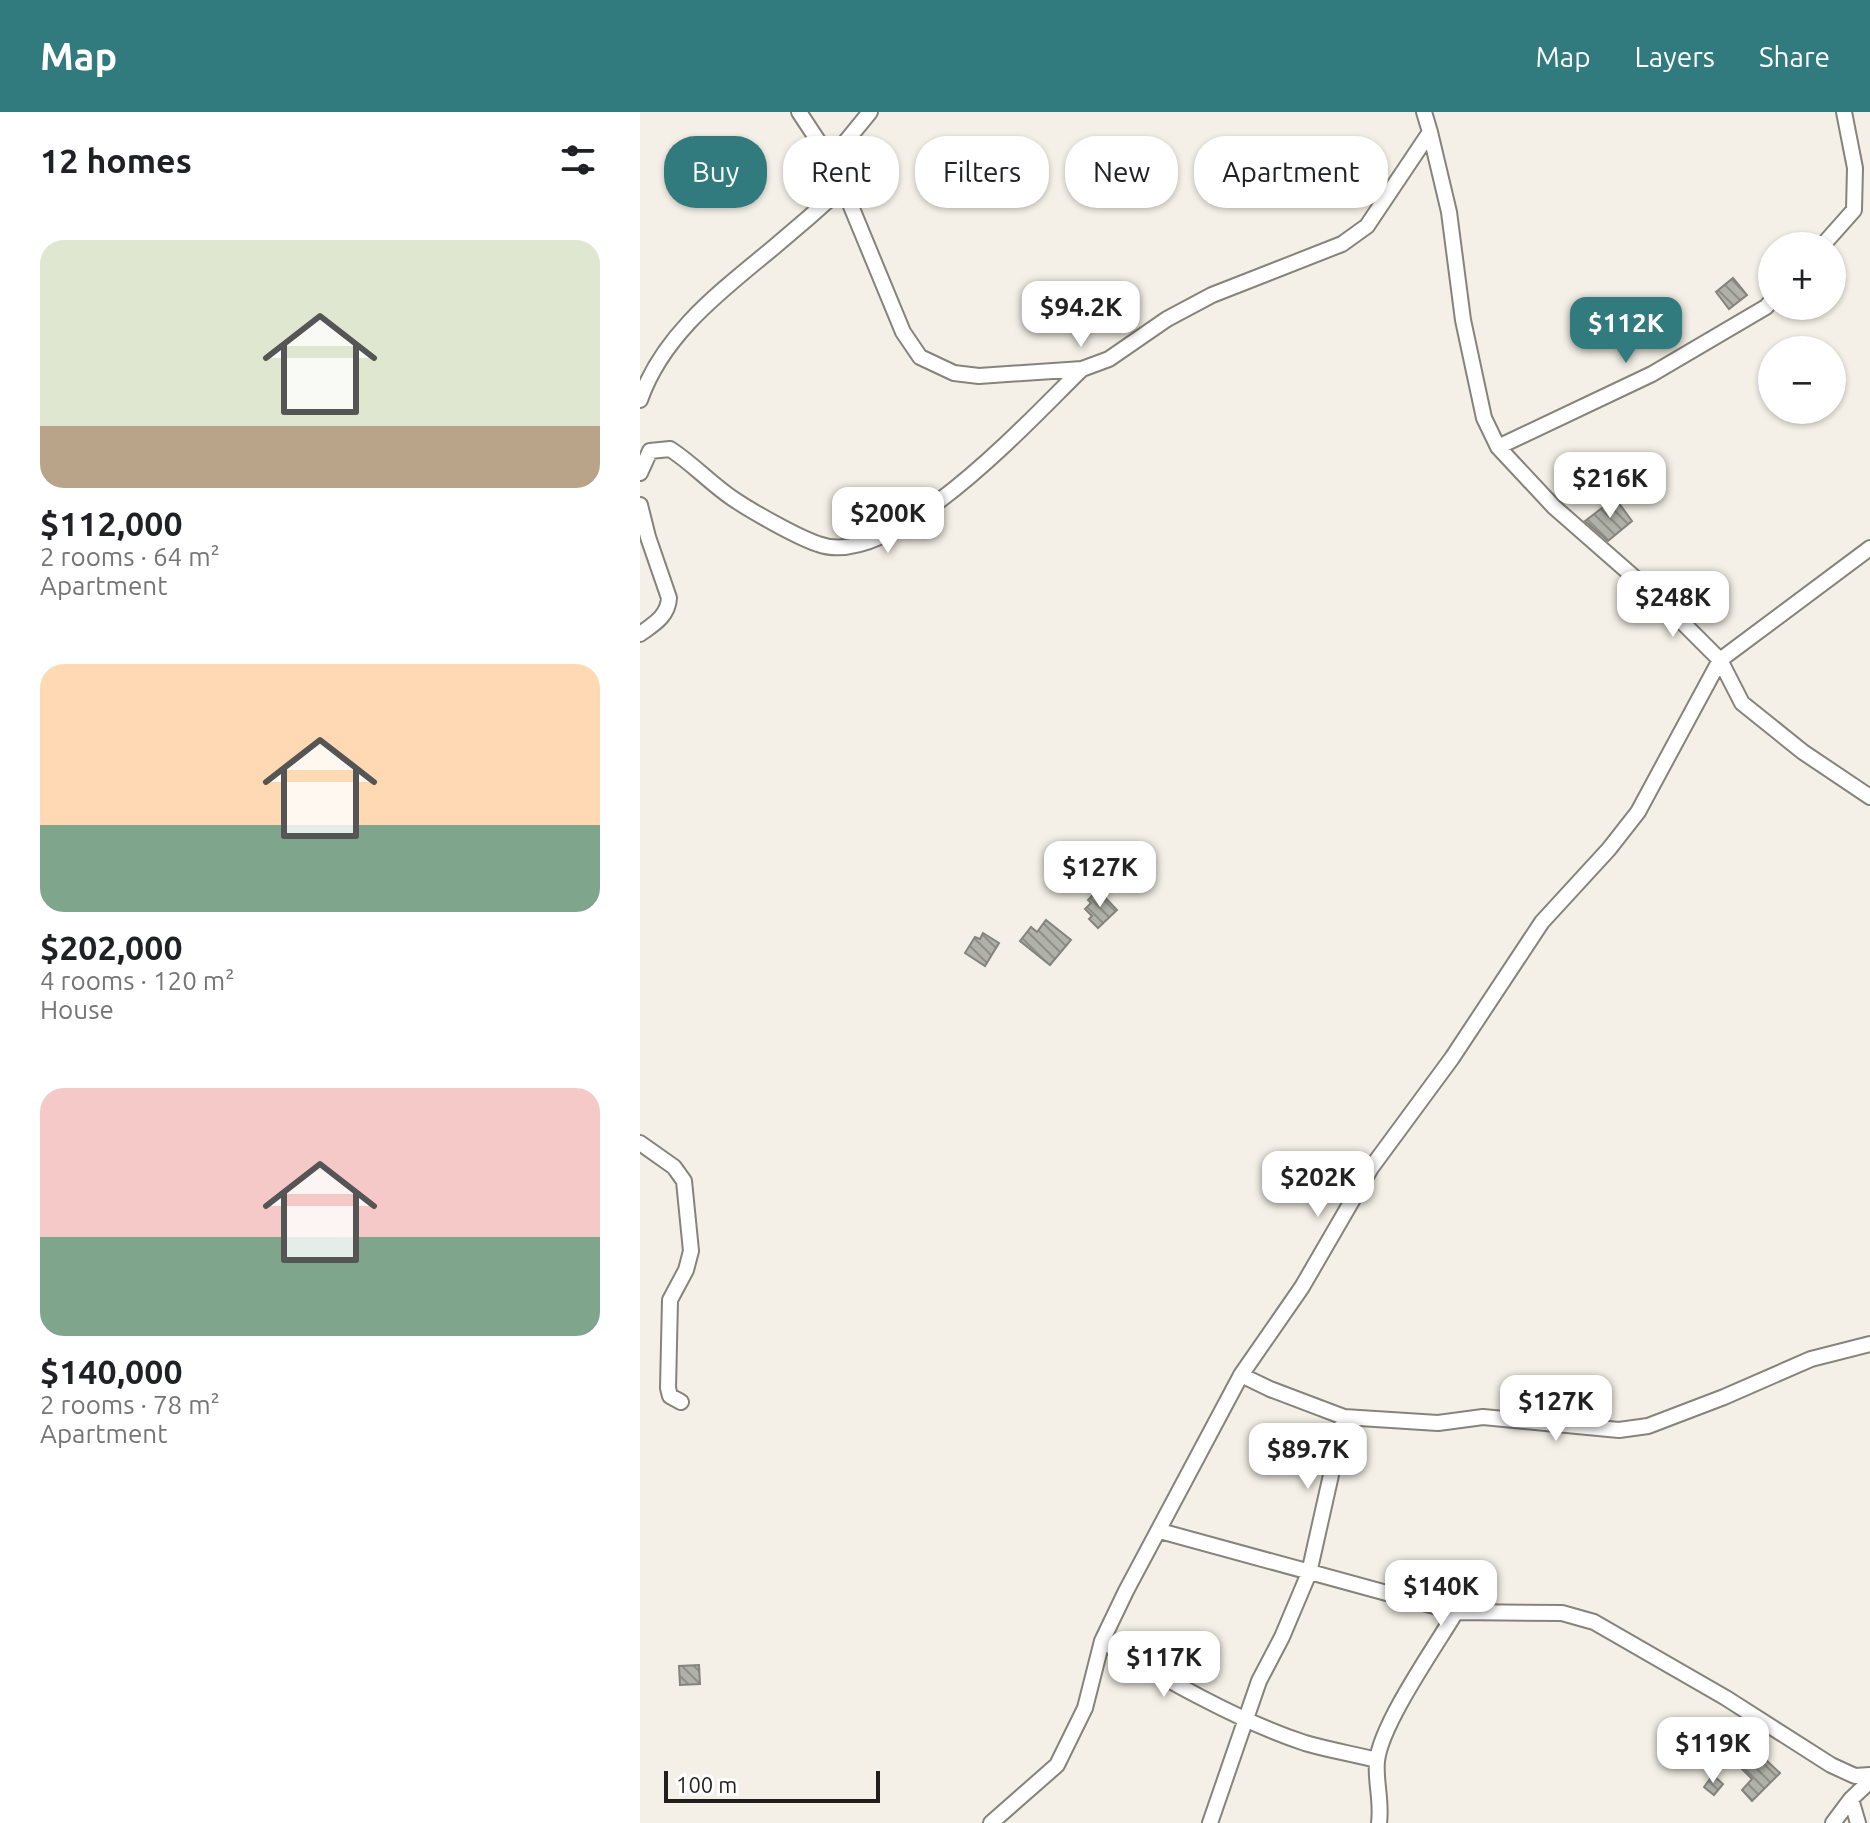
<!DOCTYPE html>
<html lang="en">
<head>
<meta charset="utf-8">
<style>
	:root { --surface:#fff; --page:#f2f2f2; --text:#202124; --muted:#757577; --accent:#317a7e }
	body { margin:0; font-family:Ubuntu,sans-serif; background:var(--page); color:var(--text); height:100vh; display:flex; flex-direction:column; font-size:30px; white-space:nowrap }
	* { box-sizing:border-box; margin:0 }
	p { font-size:26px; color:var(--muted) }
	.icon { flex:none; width:44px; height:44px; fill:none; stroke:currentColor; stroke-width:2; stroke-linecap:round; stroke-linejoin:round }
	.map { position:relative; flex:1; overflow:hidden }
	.sheet { display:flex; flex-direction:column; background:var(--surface); width:640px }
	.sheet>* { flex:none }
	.guide { position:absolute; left:24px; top:24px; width:760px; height:72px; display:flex; gap:16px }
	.fabs { position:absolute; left:1118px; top:120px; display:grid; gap:16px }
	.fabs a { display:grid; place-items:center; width:88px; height:88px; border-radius:50%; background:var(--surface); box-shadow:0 2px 6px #0004; font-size:40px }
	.scale { position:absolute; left:24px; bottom:20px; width:216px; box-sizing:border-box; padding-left:8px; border:4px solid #201f1b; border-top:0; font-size:22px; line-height:28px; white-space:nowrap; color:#201f1b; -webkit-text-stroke:6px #fff; paint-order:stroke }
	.price { position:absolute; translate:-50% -68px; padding:0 18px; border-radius:16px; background:#fff; color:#222; font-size:26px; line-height:52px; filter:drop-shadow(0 2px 4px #0008) }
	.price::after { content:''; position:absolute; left:50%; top:48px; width:24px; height:18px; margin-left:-12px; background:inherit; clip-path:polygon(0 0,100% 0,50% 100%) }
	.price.active { background:var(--accent); color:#fff }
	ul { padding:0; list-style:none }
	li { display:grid; align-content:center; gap:16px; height:424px; padding:0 40px }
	li span { display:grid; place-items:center; height:248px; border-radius:24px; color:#555 }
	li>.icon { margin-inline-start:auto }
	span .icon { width:144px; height:144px; fill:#fffc; stroke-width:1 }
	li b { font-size:34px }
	h2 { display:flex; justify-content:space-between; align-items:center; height:96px; padding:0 40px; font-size:34px }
	.chip { padding:0 28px; border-radius:32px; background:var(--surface); box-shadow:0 2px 6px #0004; font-size:28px; line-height:72px }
	.chip.active { background:var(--accent); color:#fff }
	header { display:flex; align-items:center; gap:48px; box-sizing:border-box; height:112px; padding:0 40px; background:var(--accent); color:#fff }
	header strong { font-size:38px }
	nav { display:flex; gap:44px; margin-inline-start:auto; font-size:28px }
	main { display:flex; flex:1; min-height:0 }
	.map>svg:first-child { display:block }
	.building { fill:url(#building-back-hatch); stroke:#84847c; stroke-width:2 }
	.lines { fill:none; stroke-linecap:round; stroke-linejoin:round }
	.street-casing { stroke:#86837b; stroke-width:18 }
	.street { stroke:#fff; stroke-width:14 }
</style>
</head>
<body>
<header>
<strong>Map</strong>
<nav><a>Map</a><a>Layers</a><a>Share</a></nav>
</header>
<main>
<section class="sheet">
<h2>12 homes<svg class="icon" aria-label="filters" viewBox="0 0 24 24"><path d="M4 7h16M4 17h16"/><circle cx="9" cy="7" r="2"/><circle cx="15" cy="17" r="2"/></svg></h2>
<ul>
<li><span style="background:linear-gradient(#dfe7d0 75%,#b9a48a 0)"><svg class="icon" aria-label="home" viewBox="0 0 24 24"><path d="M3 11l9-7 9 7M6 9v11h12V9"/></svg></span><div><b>$112,000</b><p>2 rooms · 64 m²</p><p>Apartment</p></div></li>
<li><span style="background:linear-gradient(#ffd9b3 65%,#7fa58c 0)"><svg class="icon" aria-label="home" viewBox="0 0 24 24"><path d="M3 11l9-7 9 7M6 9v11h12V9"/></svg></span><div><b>$202,000</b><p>4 rooms · 120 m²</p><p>House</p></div></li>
<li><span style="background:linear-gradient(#f6c9c9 60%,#7fa58c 0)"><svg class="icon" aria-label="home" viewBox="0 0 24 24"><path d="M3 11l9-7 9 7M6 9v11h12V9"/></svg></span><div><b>$140,000</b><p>2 rooms · 78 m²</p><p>Apartment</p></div></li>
</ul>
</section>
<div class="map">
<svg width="1230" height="1711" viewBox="0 0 1230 1711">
	<defs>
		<pattern id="building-back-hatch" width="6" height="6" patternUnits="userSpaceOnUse" patternTransform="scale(2)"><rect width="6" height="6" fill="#b0b1a8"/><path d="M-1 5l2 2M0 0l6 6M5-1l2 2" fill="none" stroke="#8f8f88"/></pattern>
	</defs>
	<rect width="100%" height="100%" fill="#f4f0e7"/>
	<path class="building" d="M1093,166L1107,183L1089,197L1076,180Z
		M975,386L992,409L968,429L945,409Z
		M458,778L477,798L458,816L449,807L452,804L445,797L451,791L448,788Z
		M406,808L431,828L410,853L380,829L391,815L397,820Z
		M343,821L359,831L345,854L325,841L335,825L340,827Z
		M59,1553L60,1572L40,1573L39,1554Z
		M1066,1622L1075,1630L1062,1644L1054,1636Z
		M1110,1633L1140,1661L1112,1689L1102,1678L1112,1667L1095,1650Z
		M1073,1663L1083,1672L1074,1683L1064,1675Z"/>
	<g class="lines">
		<g class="street-casing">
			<path id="street" d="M159,0L194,53L263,220L280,245L314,261L339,264L442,257L469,247L527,207L572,183L702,132L727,114L790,20L784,0
				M790,20L809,100L823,208L844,306L858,335L914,395L1019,487L1080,548L1102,591L1163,640L1230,685
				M194,53L203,33L230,0
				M1182,134L1214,98L1215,56L1204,0
				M0,288C23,222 81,179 133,136C157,116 180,96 203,75
				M858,335L1012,262L1126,195L1132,188
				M0,361L10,339L30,337C52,351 70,371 92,386C111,399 157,425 178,432C253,460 392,305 442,257
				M0,393L8,425L29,486C28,504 14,512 0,522
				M0,1031L34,1055L44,1069L51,1139L46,1158L30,1188L28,1276L30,1284L41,1290
				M601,1263L630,1277L704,1305L798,1311L843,1305L979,1318L1008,1314L1084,1285L1171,1247L1230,1232
				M520,1419L816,1500L922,1501L954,1510L1086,1586L1191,1653L1215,1664L1230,1663
				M462,1529C523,1566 598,1609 665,1631C689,1638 713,1642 737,1648
				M1211,1687L1218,1711
				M351,1711L417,1653L445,1596L462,1529L486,1479L601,1263L662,1175L731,1056L812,946L902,810L969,737L998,700L1080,548L1230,436
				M570,1711L619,1569L642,1525L669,1461L704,1305
				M739,1711C742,1689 735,1669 737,1649C741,1612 795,1535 816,1500
				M1193,1711L1211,1687L1230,1669"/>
		</g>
		<use href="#street" class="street"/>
	</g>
</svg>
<div class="fabs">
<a>+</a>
<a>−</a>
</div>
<div class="scale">100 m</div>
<b class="price" style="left:441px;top:237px">$94.2K</b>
<b class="price active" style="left:986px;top:253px">$112K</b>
<b class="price" style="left:970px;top:408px">$216K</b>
<b class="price" style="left:248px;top:443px">$200K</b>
<b class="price" style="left:1033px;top:527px">$248K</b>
<b class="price" style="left:460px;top:797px">$127K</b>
<b class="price" style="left:678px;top:1107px">$202K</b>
<b class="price" style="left:916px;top:1331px">$127K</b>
<b class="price" style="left:668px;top:1379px">$89.7K</b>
<b class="price" style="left:801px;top:1516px">$140K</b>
<b class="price" style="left:524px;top:1587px">$117K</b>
<b class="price" style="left:1073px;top:1673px">$119K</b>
<div class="guide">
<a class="chip active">Buy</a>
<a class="chip">Rent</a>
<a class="chip">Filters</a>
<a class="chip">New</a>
<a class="chip">Apartment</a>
</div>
</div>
</main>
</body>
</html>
